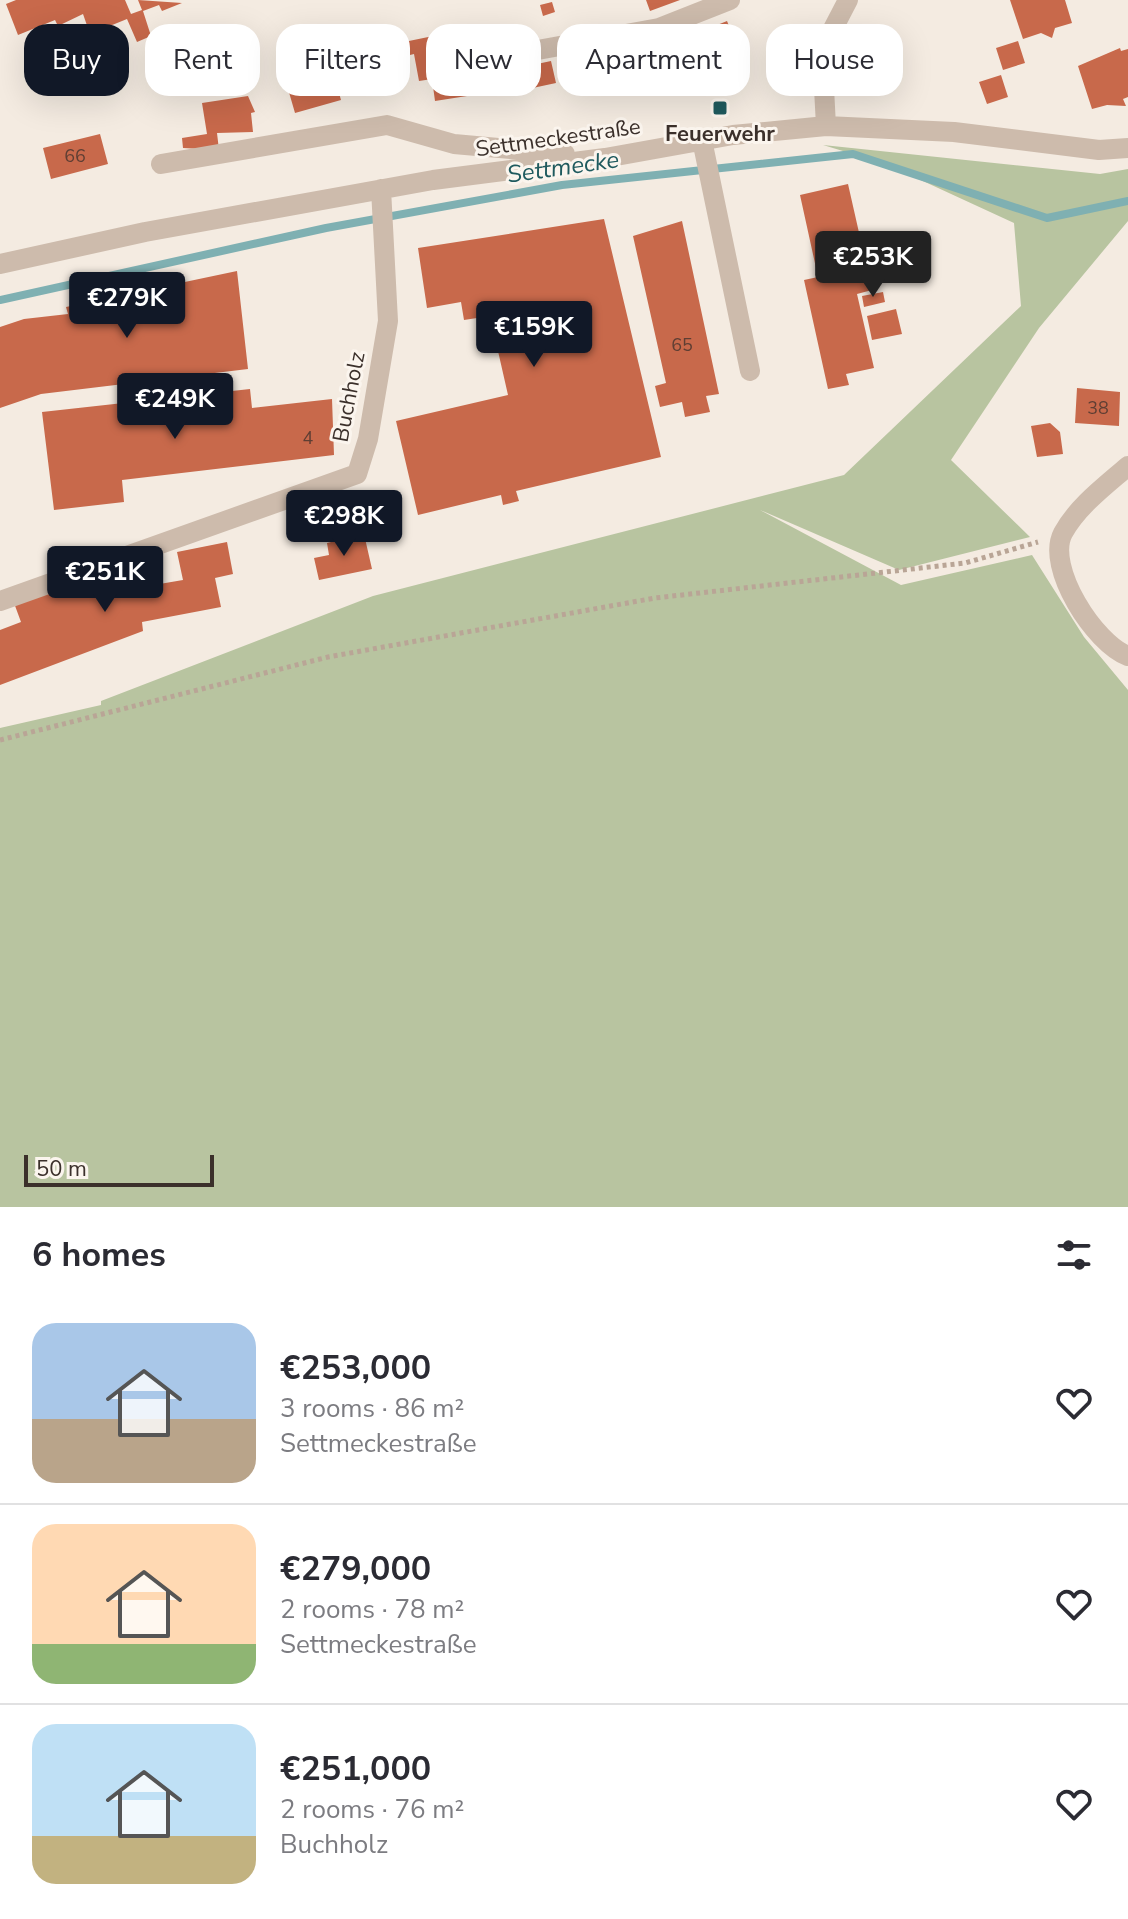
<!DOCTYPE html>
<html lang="en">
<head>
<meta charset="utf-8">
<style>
	:root { --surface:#fff; --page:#f7f7f7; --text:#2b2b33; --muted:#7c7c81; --line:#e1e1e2; --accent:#111827 }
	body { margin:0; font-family:"Nunito Sans",sans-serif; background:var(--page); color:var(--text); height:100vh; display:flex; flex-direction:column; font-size:30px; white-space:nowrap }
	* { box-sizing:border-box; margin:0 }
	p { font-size:26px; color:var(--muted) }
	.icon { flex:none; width:44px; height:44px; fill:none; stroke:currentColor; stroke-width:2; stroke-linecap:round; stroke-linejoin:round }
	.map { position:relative; height:1207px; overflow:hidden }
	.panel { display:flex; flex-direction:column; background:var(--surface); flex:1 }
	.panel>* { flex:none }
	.hud { position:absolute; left:24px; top:24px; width:1080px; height:72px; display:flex; gap:16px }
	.scale { position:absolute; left:24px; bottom:20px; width:190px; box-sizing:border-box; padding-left:8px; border:4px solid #3b302b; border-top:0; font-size:22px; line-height:28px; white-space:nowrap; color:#3b302b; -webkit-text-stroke:6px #fbf5ee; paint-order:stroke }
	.price { position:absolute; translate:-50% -68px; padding:0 18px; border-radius:8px; background:var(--accent); color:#fff; font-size:26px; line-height:52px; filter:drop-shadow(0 2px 4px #0008) }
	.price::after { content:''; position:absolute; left:50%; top:48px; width:24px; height:18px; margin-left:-12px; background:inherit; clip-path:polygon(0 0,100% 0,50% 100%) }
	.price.on { background:#222; color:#fff }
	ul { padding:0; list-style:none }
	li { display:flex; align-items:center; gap:24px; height:200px; padding:0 32px }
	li+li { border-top:2px solid var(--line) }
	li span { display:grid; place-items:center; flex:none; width:224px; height:160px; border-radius:24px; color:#555 }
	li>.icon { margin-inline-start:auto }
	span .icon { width:96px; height:96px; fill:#fffc; stroke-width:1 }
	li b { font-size:34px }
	h2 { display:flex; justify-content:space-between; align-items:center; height:96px; padding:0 32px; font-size:34px }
	.tag { padding:0 28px; border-radius:24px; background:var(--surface); box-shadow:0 8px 32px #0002; font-size:28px; line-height:72px }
	.tag.on { background:var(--accent); color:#fff }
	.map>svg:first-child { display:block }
	.green { fill:#b8c4a0 }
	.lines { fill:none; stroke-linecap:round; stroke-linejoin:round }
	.stream { stroke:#7fb0b2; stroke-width:8 }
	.building { fill:#c8694b }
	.path { stroke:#b9a596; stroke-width:5; stroke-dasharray:4 4; stroke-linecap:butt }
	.minor { stroke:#cdbbac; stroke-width:20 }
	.poi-dot { fill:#1f5a5e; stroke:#fbf5ee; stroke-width:3 }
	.labels { text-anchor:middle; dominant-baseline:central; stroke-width:6; stroke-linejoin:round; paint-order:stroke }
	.number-label { font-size:18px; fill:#5e3e33 }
	.poi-label { font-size:22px; font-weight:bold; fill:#3b302b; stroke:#fbf5ee }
	.street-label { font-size:22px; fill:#3b302b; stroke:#fbf5ee }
	.water-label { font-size:24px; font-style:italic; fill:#1f5a5e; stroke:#fbf5ee }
</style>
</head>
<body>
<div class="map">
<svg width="1128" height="1207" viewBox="0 0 1128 1207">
	<rect width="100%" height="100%" fill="#f4ebe1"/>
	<path class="green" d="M823,145L1100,174L1128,169V221L1039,328L951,460L1030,537L899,570L760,510L901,585L1032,555L1084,637L1128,690V1207H0V728L101,705V701L373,596L844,475L1021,306L1014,223L886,164Z"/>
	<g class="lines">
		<path class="stream" d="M0,300L326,228L562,185L853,154L1047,218L1128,201"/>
	</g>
	<path class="building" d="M16,0H125L131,14L142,10L138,0L182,3L162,11L159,5L143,11L151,36L137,42L127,19L90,34L83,14L58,26L55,20L18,35L6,4Z
		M646,0H680L650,11Z
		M1010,0H1065L1072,23L1055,28L1052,38L1041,33L1023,39Z
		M552,2L555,12L543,16L540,5Z
		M727,21L742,58L690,79L685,66H679L675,58L678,49L703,39L700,32Z
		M438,35L446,69L462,67L467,96L435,101L432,79L419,81L414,54L406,56L404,42Z
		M1018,41L1025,63L1003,70L996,48Z
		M1120,48L1121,51L1128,49V97L1123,99L1126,106L1107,105L1092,109L1078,66Z
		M204,54L207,62L196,67L193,59Z
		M381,59L389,87L360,96L352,68Z
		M551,61L556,83L528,89L523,67Z
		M660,62L666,82L638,91L632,70Z
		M332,68L341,100L295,113L286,82Z
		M1001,75L1008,97L987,104L979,82Z
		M248,96L255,112L251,113L253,132L217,133L219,150L183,148L182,138L207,134L202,103Z
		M100,134L108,164L51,179L43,148Z
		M848,184L872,290L857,294L874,368L846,374L849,385L828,389L804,280L818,277L800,195Z
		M604,219L661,457L516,491L519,501L503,505L501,495L418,515L396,421L508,395L490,316L464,320L461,302L427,308L418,248Z
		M682,221L719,394L706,396L710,412L685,417L682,402L660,407L655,386L666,383L633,236Z
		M237,271L248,369L41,394L0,408V327L24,319L68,314L66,307Z
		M883,292L885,302L864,307L862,296Z
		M896,309L902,334L872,340L867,316Z
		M1077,388L1120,392L1119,426L1075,423Z
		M250,389L252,408L332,399L334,455L122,480L124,502L54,510L42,412Z
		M1050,423L1060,432L1063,454L1037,457L1031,426Z
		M357,503L363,527L331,534L326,510Z
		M364,534L372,569L319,580L314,558L329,555L327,543Z
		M227,542L233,574L215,578L221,607L142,622L143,631L0,685V630L21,622L14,603L91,575L101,602L136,588L183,580L177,552Z"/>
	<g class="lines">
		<path class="path" d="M0,740L328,657L655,598L965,563L1038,542"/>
		<path class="minor" d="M488,59L659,28L730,0
			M826,126L822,50L848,0
			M702,140L750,371
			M161,164L387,125L454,144L565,154
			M0,264L145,232L433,180L605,158L733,135L826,126L954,132L1099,150L1128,148
			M1128,466C1105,486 1078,506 1063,533C1045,567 1095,644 1128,656
			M0,601L357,474L368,439L388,321L381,189"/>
	</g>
	<rect class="poi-dot" x="712" y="100" width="16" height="16" rx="4"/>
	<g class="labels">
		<g class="number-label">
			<text x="75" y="156">66</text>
			<text x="682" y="345">65</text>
			<text x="1098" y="408">38</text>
			<text x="308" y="438">4</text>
		</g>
		<g class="poi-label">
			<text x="720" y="134">Feuerwehr</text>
		</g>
		<g class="street-label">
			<text transform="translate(558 138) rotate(-8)">Settmeckestraße</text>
			<text transform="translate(349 397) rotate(-79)">Buchholz</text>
		</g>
		<g class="water-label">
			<text transform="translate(563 167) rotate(-8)">Settmecke</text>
		</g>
	</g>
</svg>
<div class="scale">50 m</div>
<b class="price on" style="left:873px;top:299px">€253K</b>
<b class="price" style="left:127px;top:340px">€279K</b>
<b class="price" style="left:534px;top:369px">€159K</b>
<b class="price" style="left:175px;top:441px">€249K</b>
<b class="price" style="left:344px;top:558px">€298K</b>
<b class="price" style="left:105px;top:614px">€251K</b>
<div class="hud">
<a class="tag on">Buy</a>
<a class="tag">Rent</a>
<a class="tag">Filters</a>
<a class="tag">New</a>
<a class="tag">Apartment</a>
<a class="tag">House</a>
</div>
</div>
<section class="panel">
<h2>6 homes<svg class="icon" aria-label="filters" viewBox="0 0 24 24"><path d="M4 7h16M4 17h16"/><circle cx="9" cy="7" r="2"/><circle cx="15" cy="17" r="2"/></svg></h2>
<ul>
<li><span style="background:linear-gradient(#a9c7e8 60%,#b9a48a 0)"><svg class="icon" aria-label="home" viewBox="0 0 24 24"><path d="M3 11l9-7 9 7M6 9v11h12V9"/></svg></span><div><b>€253,000</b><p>3 rooms · 86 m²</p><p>Settmeckestraße</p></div><svg class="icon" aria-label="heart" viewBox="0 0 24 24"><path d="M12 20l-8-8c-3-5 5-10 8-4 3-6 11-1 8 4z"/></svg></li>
<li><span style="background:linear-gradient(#ffd9b3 75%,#8fb573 0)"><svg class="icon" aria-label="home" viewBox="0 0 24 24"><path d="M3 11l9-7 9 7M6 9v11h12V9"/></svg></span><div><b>€279,000</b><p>2 rooms · 78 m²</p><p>Settmeckestraße</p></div><svg class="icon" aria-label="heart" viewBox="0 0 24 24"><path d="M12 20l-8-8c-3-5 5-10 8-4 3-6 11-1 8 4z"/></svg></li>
<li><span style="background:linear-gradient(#bfe0f5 70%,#c2b280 0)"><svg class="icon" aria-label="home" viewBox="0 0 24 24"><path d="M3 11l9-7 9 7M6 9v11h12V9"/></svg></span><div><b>€251,000</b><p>2 rooms · 76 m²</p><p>Buchholz</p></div><svg class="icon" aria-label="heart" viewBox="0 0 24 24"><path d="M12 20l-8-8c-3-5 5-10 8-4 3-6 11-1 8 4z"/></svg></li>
</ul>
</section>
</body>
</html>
